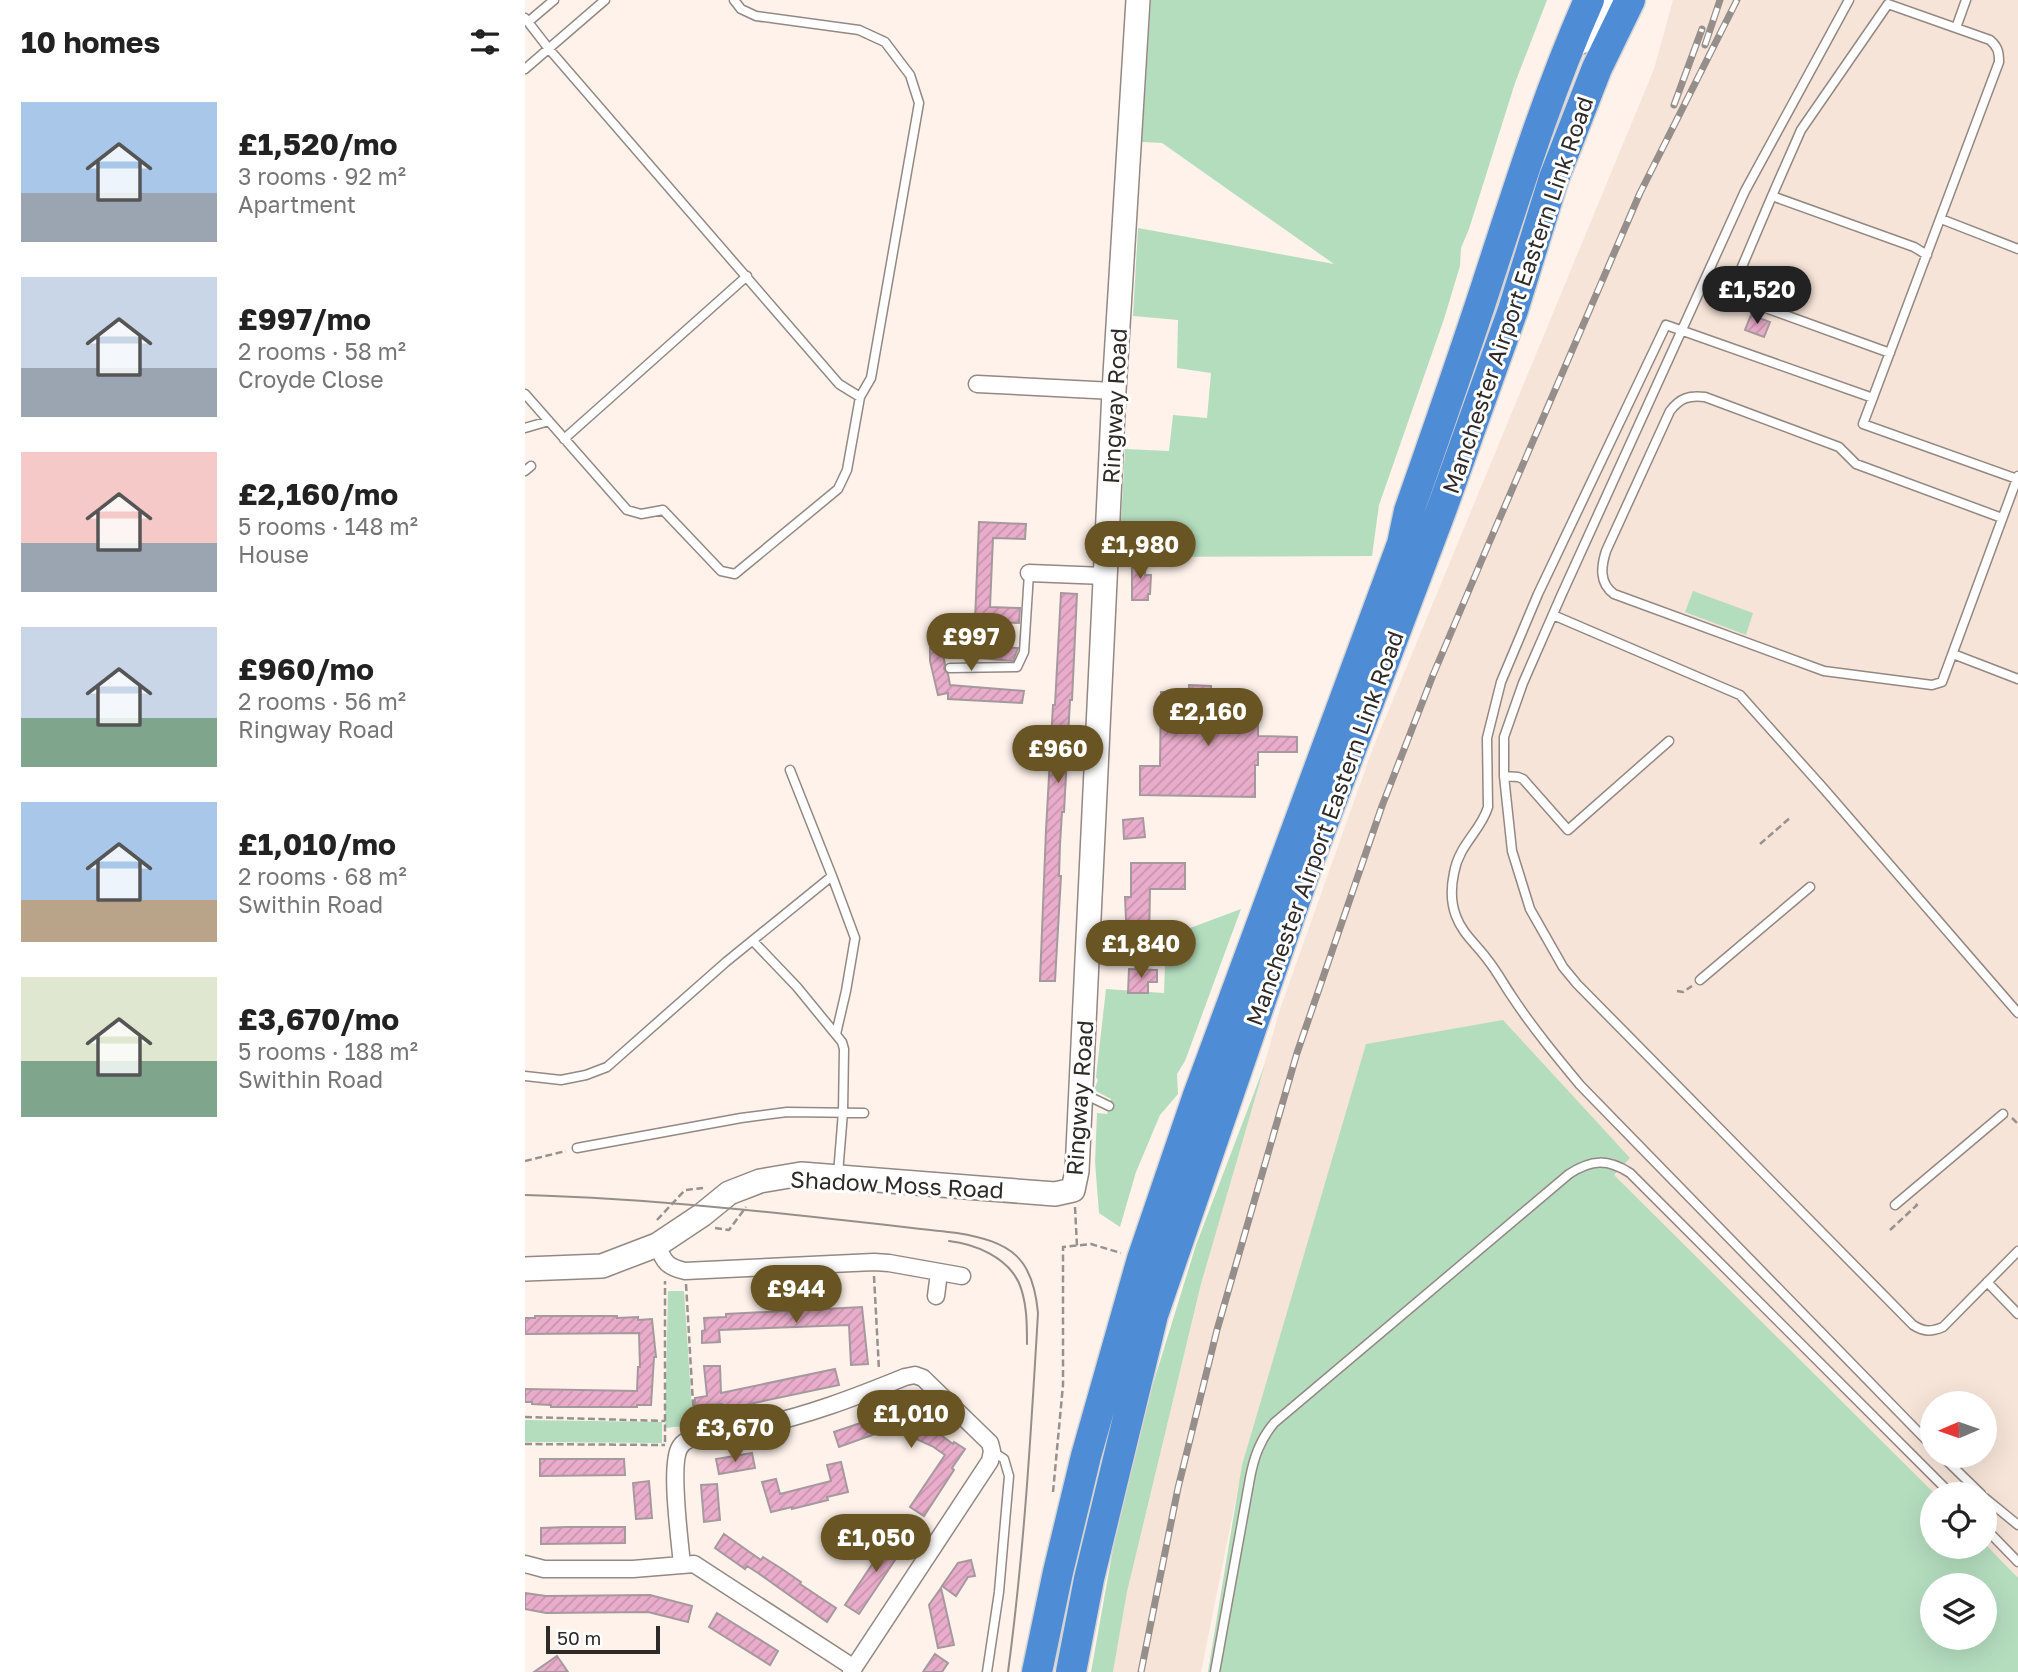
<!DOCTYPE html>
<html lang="en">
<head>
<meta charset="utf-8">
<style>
	:root { --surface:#fff; --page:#f6f6f6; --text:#222; --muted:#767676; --accent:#695523 }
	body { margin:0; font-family:"Golos Text",sans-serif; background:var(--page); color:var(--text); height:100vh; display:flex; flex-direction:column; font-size:26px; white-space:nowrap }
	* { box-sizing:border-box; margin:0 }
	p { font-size:23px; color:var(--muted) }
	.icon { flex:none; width:38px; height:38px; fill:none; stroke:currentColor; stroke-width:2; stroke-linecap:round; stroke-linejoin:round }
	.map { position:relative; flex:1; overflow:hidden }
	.drawer { display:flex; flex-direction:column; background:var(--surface); width:525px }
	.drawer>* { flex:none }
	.needle { width:46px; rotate:268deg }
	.controls { position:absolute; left:1395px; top:1391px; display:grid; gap:14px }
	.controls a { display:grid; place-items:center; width:77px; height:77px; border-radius:50%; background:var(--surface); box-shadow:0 7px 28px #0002; font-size:35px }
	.scale { position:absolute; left:21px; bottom:18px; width:114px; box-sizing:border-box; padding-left:7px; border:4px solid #2e2a28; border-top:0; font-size:19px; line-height:24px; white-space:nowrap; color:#2e2a28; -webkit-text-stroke:5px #fff; paint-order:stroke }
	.price { position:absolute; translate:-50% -60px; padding:0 16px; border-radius:24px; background:var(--accent); color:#fff; font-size:23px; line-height:46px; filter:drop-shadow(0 2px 4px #0008) }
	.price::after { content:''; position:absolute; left:50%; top:42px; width:21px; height:16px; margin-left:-10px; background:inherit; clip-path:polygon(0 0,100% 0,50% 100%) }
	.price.selected { background:#222; color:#fff }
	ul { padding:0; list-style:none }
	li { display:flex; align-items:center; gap:21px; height:175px; padding:0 21px }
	li span { display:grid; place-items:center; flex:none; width:196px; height:140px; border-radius:0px; color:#555 }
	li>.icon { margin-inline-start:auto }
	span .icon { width:84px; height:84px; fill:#fffc; stroke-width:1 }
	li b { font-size:30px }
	h2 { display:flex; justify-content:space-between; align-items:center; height:84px; padding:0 21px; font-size:30px }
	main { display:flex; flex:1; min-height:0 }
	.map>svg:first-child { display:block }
	.built { fill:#f6e4d8; fill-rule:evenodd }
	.green { fill:#b4ddbe; fill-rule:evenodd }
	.building { fill:url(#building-hatch); stroke:#a5999e; stroke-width:2 }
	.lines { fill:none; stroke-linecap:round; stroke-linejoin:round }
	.lane-casing { stroke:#938882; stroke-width:11 }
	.street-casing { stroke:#938882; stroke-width:19 }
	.secondary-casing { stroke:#938882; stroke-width:26 }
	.highway-casing { stroke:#d5d4d4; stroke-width:33 }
	.path { stroke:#99918d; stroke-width:2.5; stroke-dasharray:7 3.5; stroke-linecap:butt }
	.lane { stroke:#fff; stroke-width:8 }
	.street { stroke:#fff; stroke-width:16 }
	.secondary { stroke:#fff; stroke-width:23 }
	.highway { stroke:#4e8cd6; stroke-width:30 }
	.tram { stroke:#968e8a; stroke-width:2 }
	.rail-casing { stroke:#968e8a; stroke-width:7 }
	.rail { stroke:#fff; stroke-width:4.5; stroke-dasharray:13; stroke-linecap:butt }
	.labels { text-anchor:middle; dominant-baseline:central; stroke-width:6; stroke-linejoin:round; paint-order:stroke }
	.street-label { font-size:23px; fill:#2e2a28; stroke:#fff }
</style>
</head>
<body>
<main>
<section class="drawer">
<h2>10 homes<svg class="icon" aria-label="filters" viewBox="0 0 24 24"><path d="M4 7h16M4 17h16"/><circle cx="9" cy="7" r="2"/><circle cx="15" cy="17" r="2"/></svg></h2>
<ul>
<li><span style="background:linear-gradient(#a9c7e8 65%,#9aa5b1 0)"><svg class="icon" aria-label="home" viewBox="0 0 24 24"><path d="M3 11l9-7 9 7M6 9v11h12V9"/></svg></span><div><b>£1,520/mo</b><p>3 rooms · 92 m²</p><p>Apartment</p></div></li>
<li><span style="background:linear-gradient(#c9d6e8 65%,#9aa5b1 0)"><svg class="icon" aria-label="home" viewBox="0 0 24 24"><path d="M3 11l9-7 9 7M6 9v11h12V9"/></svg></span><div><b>£997/mo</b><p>2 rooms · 58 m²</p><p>Croyde Close</p></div></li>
<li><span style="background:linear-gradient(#f6c9c9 65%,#9aa5b1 0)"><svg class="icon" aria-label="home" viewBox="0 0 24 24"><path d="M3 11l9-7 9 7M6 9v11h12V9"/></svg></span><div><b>£2,160/mo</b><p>5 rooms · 148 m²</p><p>House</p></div></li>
<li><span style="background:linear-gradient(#c9d6e8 65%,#7fa58c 0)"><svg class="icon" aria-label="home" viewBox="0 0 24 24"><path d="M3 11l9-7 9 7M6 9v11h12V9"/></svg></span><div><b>£960/mo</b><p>2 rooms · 56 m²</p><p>Ringway Road</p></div></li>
<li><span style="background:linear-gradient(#a9c7e8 70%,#b9a48a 0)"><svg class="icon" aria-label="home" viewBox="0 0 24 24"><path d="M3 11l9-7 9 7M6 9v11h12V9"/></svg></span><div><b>£1,010/mo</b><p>2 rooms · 68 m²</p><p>Swithin Road</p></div></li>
<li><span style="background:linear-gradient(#dfe7d0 60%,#7fa58c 0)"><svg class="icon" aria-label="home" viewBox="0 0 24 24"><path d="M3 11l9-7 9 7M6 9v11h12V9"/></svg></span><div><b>£3,670/mo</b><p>5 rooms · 188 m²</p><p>Swithin Road</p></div></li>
</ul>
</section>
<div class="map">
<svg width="1493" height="1672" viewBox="0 0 1493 1672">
	<defs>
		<pattern id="building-hatch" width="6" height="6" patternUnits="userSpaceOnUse" patternTransform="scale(1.75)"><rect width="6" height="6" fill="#e9acca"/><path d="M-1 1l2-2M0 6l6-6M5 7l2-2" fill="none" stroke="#c894ae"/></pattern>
	</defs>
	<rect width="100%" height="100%" fill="#fef2eb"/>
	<path class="built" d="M1148,0H1493V1672L714,1483L676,1672H588L602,1592L676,1284L756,1006L848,748L1129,69ZM1407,1404H1460V1456H1407ZM1407,1494H1460V1547H1407ZM1407,1586H1460V1638H1407Z"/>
	<path class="green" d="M626,0H1022L990,83L944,229L936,248L935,266L919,319L854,505L847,556L594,557L600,449L644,451L648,415L682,418L686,373L652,368L653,320L608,316L613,228L809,264L637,143L617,142Z
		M1168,591L1228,613L1221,635L1160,612Z
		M716,909L660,1061L652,1074L653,1094L635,1115L611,1172L595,1227L574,1213L570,1162L572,1113L582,1114L586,1099L569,1090L573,1080L571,1077L581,989L639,993L641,937Z
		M978,1020L1105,1158L1089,1175L1410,1494H1407V1547H1460V1544L1493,1578V1672H683L717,1465L841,1044ZM1407,1586H1460V1638H1407Z
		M740,1064L676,1284L602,1592L588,1672H566L603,1465L671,1245Z
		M143,1291H159L168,1425L140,1428Z
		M0,1420L137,1422V1443L0,1442Z"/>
	<path class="building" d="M1226,315L1245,322L1239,337L1220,330Z
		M454,522L501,524L500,539L468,538L465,607L495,608L494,623L450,621Z
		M607,561H621L620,575H626L625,594H623V600H607Z
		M536,593L552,594L547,700H545L539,812H537L535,844L534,876H536L530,981H515L521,830L528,705H530Z
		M405,643L493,648L488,661L418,655L420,664L419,669L423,674L425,685L499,691L497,703L423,699V693L413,695L405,661Z
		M664,685L686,686V706L733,707V736L772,737V752H733V765H730V797L615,795V766H635L636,692H664Z
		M618,818L620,837L599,839L598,820Z
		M606,863H660V889H625L624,942H602L600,897H606Z
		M604,969L632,970V982H623V993H603Z
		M337,1307L343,1364L326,1365L324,1325L194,1330L195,1342L177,1343V1331L180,1330L179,1318L201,1317V1314Z
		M10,1316H92V1318L113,1317V1320L127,1319L131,1357H129L126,1405H112V1407H26V1405L7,1404V1402H0V1389L112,1391L113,1367H115L114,1333L0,1334V1318H10Z
		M179,1366H195L196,1393L310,1369L314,1385L215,1406H197V1404L170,1405V1398L182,1396Z
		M368,1412L408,1429L428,1444L429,1442L440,1449L427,1468L429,1470L399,1516L385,1507L420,1455L407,1446L369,1429L362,1432L361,1430L314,1447L309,1432Z
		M227,1453L230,1468L194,1474L191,1459Z
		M15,1459H99L100,1475L15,1476Z
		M316,1462L323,1492L302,1497L303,1500L267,1509V1507L246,1512L237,1482L251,1479L255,1494L306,1481L302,1465Z
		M124,1481L127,1518L111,1519L108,1483Z
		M192,1484L195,1520L179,1522L176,1485Z
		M42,1527H100V1543L16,1544V1528Z
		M368,1533L382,1542L334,1614L320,1605Z
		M199,1534L236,1560L238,1557L257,1569L276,1582L275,1584L311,1608L302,1622L233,1573L222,1566L220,1569L190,1548Z
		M446,1560L450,1576L443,1577L431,1596L417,1586L433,1563Z
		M416,1588L429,1645L413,1648L404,1605Z
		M0,1593L21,1596L125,1595L167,1606L163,1622L123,1612L21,1613L0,1609Z
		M192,1613L253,1651L245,1665L184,1627Z
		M410,1654L423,1663L417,1672H398Z
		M32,1656L43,1672H9Z"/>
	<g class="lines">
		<g class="lane-casing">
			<path id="lane" d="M1324,0L1220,191L1036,596L998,683L979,737V776L987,851L1005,909L1038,967L1052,984L1388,1325C1399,1332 1406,1332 1418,1327L1493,1251
				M0,18L24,49L314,384L335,397
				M3,22L29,0
				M1431,28L1441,0
				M0,69L80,0
				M1247,196L1205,295L1365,353
				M1416,219L1493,249
				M1402,255L1389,247L1247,196L1276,130L1363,4L1465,40C1473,47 1474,52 1474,62L1338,424L1492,479
				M0,394L102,510L116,514L138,510L196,571L210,574L313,489L322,470L335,397L346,378L394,103L385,75L360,42L334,30L231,16L216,9L209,0
				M1348,398L1141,325L1013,594L976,682L962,738L963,807C956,831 934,844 929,873C926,887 926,903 931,916C937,933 951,944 962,959C971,970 978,983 986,995C1007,1027 1031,1056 1055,1085L1407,1446
				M0,428L24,421
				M39,439L222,276
				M0,471L6,466
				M1477,518L1331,464L1314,447L1180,397C1164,395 1155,398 1145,411L1081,551C1076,567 1074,583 1089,594L1299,671L1407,685L1417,682L1493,476
				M1028,615L1215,695L1299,789L1493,1013
				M1428,654L1493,679
				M425,668L492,667L499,652L504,573
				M979,776L993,777L998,779L1043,830L1144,741
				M307,876L330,938L321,991L311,1034
				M228,941L272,987L317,1042L319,1049L318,1112L313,1174
				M1175,980L1285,887
				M0,1076L36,1080L61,1075L82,1067L201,962L307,876L265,770
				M559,1094L584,1106
				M52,1148L216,1118L262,1112L339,1113
				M1370,1205L1478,1114
				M1462,1282L1493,1314
				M1417,1456L1456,1494
				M1460,1498L1493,1525
				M1460,1528L1493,1562
				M462,1672L474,1592L484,1476L479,1459L467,1451
				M690,1672L725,1478C729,1457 735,1440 749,1423L1044,1174C1067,1159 1083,1159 1105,1173L1426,1494"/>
		</g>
		<g class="street-casing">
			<path id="street" d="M452,384L589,391
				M504,573L580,576
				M132,1245C139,1262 142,1267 160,1271L349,1262L364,1263L437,1276
				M411,1296L414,1273
				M0,1564L19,1569H108L169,1564L329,1668
				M157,1565C155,1541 144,1464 155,1447C165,1431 209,1431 227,1427C279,1417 331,1397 380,1377L390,1375L398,1378L465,1443L467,1451L465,1461L326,1672"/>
		</g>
		<g class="secondary-casing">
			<path id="secondary" d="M1056,42L1083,0
				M0,1269L77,1266L132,1245L177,1215L204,1193L235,1181L276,1174L530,1194L548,1190L552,1171L589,391L613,0"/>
		</g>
		<g class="highway-casing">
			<path id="highway" d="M512,1672L533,1572L561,1456L617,1259L672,1098L877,544L884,511C908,443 932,374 955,305C989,202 1020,99 1064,0
				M546,1672L564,1579L628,1315L783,863L916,511L988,310L1029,178L1072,68L1105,0"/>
		</g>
		<path class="path" d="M1235,844L1266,817
			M581,965L636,945
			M1152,991L1158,992L1167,986
			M1487,1118L1493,1124
			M0,1161L41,1151
			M550,1207L552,1246
			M132,1220L160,1190L178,1188
			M190,1228L204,1230L221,1207
			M1365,1230L1392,1205L1390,1204
			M349,1276L354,1370
			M161,1284L169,1421
			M0,1417L140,1421
			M140,1442V1281
			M0,1444L140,1445
			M528,1492L538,1385V1247L566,1244L596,1253"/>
		<use href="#lane" class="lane"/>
		<use href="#street" class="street"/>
		<use href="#secondary" class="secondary"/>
		<use href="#highway" class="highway"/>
		<path class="tram" d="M0,1195C144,1199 289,1217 432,1233C486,1242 508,1257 513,1313C506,1433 499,1553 483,1672
			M424,1241C450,1244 482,1257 494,1283C502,1302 502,1324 502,1344"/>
		<g class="rail-casing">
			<path id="rail" d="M1180,45L1195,0
				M1149,105L1177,29
				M616,1672L653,1488L692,1330L772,1053L857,806L908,675L964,543L1115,193L1212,0"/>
		</g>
		<use href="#rail" class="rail"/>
	</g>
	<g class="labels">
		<g class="street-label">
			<text transform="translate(992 295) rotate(-71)">Manchester Airport Eastern Link Road</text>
			<text transform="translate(589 406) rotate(-87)">Ringway Road</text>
			<text transform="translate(799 828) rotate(-70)">Manchester Airport Eastern Link Road</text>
			<text transform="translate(554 1098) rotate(-86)">Ringway Road</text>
			<text transform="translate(372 1184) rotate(3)">Shadow Moss Road</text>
		</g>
	</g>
</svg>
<div class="controls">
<a><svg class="needle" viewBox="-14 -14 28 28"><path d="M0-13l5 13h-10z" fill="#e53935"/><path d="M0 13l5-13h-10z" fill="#767676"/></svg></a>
<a><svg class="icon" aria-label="locate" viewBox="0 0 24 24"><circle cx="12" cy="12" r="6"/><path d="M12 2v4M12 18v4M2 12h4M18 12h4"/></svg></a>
<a><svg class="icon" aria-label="layers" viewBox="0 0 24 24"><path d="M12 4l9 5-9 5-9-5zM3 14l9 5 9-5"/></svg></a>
</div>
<div class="scale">50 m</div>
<b class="price selected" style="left:1232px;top:326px">£1,520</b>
<b class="price" style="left:615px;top:581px">£1,980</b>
<b class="price" style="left:446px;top:673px">£997</b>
<b class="price" style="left:683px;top:748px">£2,160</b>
<b class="price" style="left:533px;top:785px">£960</b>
<b class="price" style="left:616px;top:980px">£1,840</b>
<b class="price" style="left:271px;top:1325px">£944</b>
<b class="price" style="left:386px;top:1450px">£1,010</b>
<b class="price" style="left:210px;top:1464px">£3,670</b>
<b class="price" style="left:351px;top:1574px">£1,050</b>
</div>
</main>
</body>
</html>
